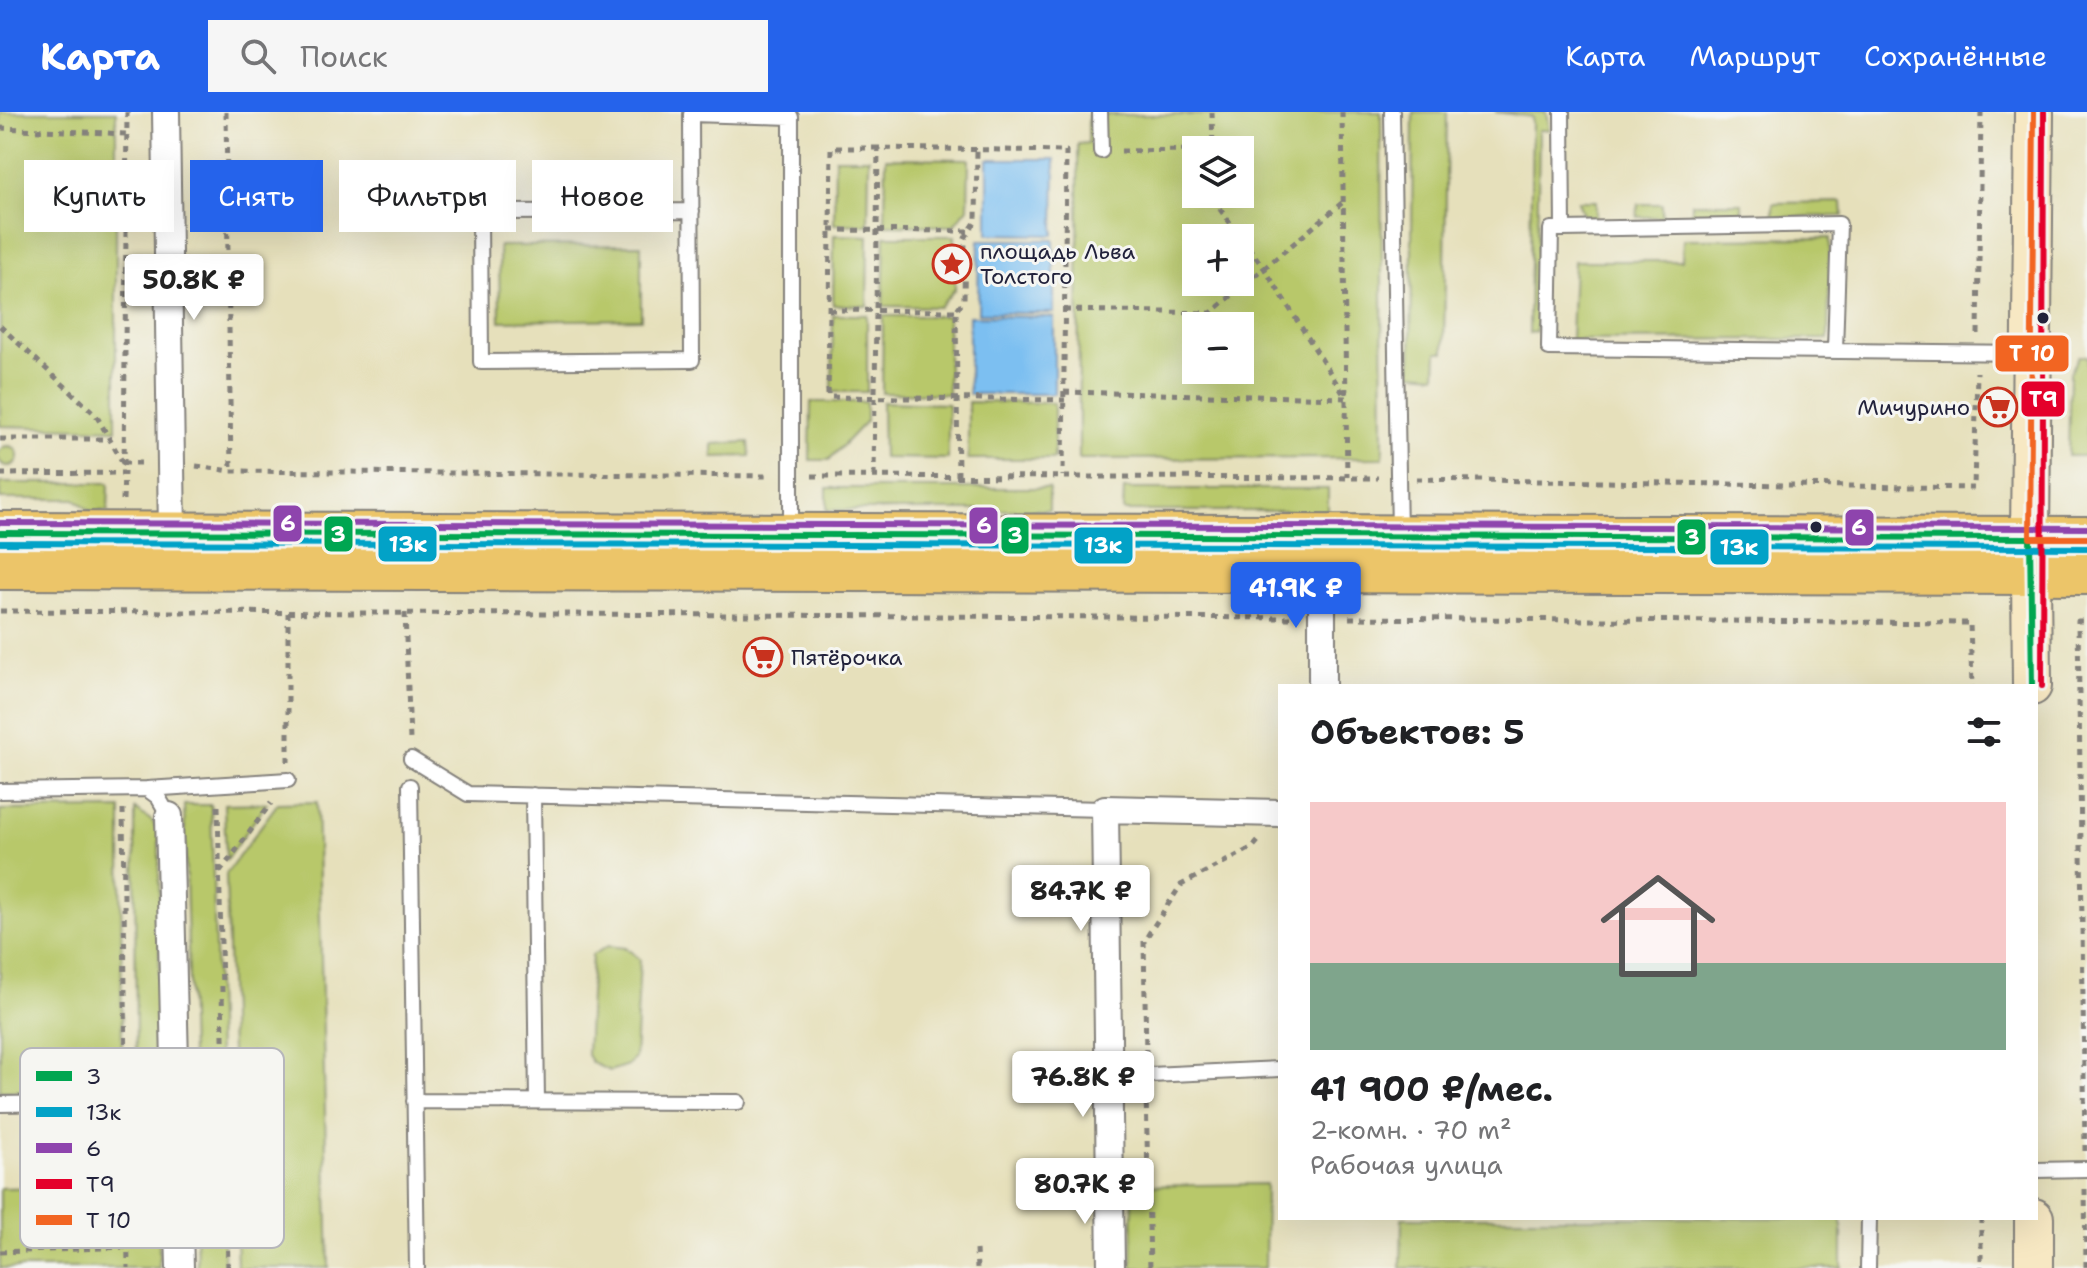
<!DOCTYPE html>
<html lang="ru">
<head>
<meta charset="utf-8">
<style>
	:root { --surface:#fff; --page:#f6f6f6; --text:#202124; --muted:#757577; --accent:#2563eb }
	body { margin:0; font-family:"Shantell Sans",sans-serif; background:var(--page); color:var(--text); height:100vh; display:flex; flex-direction:column; font-size:30px; white-space:nowrap }
	* { box-sizing:border-box; margin:0 }
	p { font-size:26px; color:var(--muted) }
	.icon { flex:none; width:44px; height:44px; fill:none; stroke:currentColor; stroke-width:2; stroke-linecap:round; stroke-linejoin:round }
	.map { position:relative; flex:1; overflow:hidden }
	.panel { position:absolute; left:1278px; top:572px; width:760px; height:536px; display:flex; flex-direction:column; background:var(--surface); border-radius:0px; box-shadow:0 8px 32px #0002 }
	.panel>* { flex:none }
	.top-card { position:absolute; left:24px; top:48px; width:760px; height:72px; display:flex; gap:16px }
	.fabs { position:absolute; left:1182px; top:24px; display:grid; gap:16px }
	.fabs a { display:grid; place-items:center; width:72px; height:72px; border-radius:0px; background:var(--surface); box-shadow:0 8px 32px #0002; font-size:40px }
	.price { position:absolute; translate:-50% -68px; padding:0 18px; border-radius:8px; background:#fff; color:#222; font-size:26px; line-height:52px; filter:drop-shadow(0 2px 4px #0008) }
	.price::after { content:''; position:absolute; left:50%; top:48px; width:24px; height:18px; margin-left:-12px; background:inherit; clip-path:polygon(0 0,100% 0,50% 100%) }
	.price.active { background:var(--accent); color:#fff }
	ul { padding:0; list-style:none }
	li { display:grid; align-content:center; gap:16px; height:424px; padding:0 32px }
	li span { display:grid; place-items:center; height:248px; border-radius:0px; color:#555 }
	li>.icon { margin-inline-start:auto }
	span .icon { width:144px; height:144px; fill:#fffc; stroke-width:1 }
	li b { font-size:34px }
	h2 { display:flex; justify-content:space-between; align-items:center; height:96px; padding:0 32px; font-size:34px }
	.pill { padding:0 28px; border-radius:0px; background:var(--surface); box-shadow:0 8px 32px #0002; font-size:28px; line-height:72px }
	.pill.active { background:var(--accent); color:#fff }
	header { display:flex; align-items:center; gap:48px; box-sizing:border-box; height:112px; padding:0 40px; background:var(--accent); color:#fff }
	header strong { font-size:38px }
	nav { display:flex; gap:44px; margin-inline-start:auto; font-size:28px }
	.search { width:560px; height:72px; background:var(--page); display:flex; align-items:center; gap:20px; box-sizing:border-box; padding:0 28px; border-radius:0px; color:var(--muted); font-size:30px }
	.map>svg:first-child { display:block }
	.green { fill:#b8c86b; stroke:#6d7553; stroke-width:2; fill-rule:evenodd }
	.water { fill:#7bbff1; stroke:#4e7096; stroke-width:2 }
	.lines { fill:none; stroke-linecap:round; stroke-linejoin:round }
	.service-casing { stroke:#84817b; stroke-width:18 }
	.minor-casing { stroke:#84817b; stroke-width:30 }
	.secondary-casing { stroke:#84817b; stroke-width:42 }
	.primary-casing { stroke:#84817b; stroke-width:46 }
	.path { stroke:#84817b; stroke-width:5; stroke-dasharray:6 6; stroke-linecap:butt }
	.service { stroke:#fff; stroke-width:14 }
	.minor { stroke:#fff; stroke-width:26 }
	.secondary { stroke:#f7e8c3; stroke-width:38 }
	.primary { stroke:#ecc569; stroke-width:42 }
	.bus-1-casing { stroke:#f6f6f2; stroke-width:12 }
	.bus-2-casing { stroke:#f6f6f2; stroke-width:12 }
	.bus-3-casing { stroke:#f6f6f2; stroke-width:12 }
	.bus-4-casing { stroke:#f6f6f2; stroke-width:12 }
	.bus-5-casing { stroke:#f6f6f2; stroke-width:12 }
	.bus-1 { stroke:#00a651; stroke-width:6 }
	.bus-2 { stroke:#02a2c7; stroke-width:6 }
	.bus-3 { stroke:#8e44ad; stroke-width:6 }
	.bus-4 { stroke:#e4002b; stroke-width:6 }
	.bus-5 { stroke:#f26522; stroke-width:6 }
	.bus-dot { fill:#22223b; stroke:#f6f6f2; stroke-width:3 }
	.labels { text-anchor:middle; dominant-baseline:central; stroke-width:6; stroke-linejoin:round; paint-order:stroke }
	.poi-label { font-size:22px; fill:#22223b; stroke:#f6f6f2; text-anchor:start }
	.key { fill:#f6f6f2; stroke:#b6b6bb; stroke-width:2 }
	.key-label { font-size:22px; fill:#22223b }
	.line-badge { stroke:#f6f6f2; stroke-width:3 }
	.badge-label { font-size:22px; text-anchor:middle; font-weight:bold; fill:#fff }
</style>
</head>
<body>
<header>
<strong>Карта</strong>
<div class="search"><svg class="icon" aria-label="search" viewBox="0 0 24 24"><circle cx="10" cy="10" r="6"/><path d="M15 15l6 6"/></svg>Поиск</div>
<nav><a>Карта</a><a>Маршрут</a><a>Сохранённые</a></nav>
</header>
<div class="map">
<svg width="2087" height="1156" viewBox="0 0 2087 1156">
	<rect width="100%" height="100%" fill="#f6f6f2"/>
	<filter id="ink" filterUnits="userSpaceOnUse"><feTurbulence type="fractalNoise" baseFrequency=".0125" numOctaves="2"/><feDisplacementMap in="SourceGraphic" scale="16" xChannelSelector="R" yChannelSelector="G"/><feConvolveMatrix kernelMatrix="1 2 1 2 8 2 1 2 1" color-interpolation-filters="sRGB"/></filter>
	<filter id="wash" filterUnits="userSpaceOnUse"><feTurbulence type="fractalNoise" baseFrequency=".006" numOctaves="4" result="noise"/><feDisplacementMap in="SourceGraphic" scale="32" xChannelSelector="R" yChannelSelector="G"/><feGaussianBlur stdDeviation="1.8" result="paint"/><feColorMatrix in="noise" values="0 0 0 0 0 0 0 0 0 0 0 0 0 0 0 0 0 1.4 0 .05"/><feComposite in="paint" operator="in"/></filter>
	<g filter="url(#wash)">
		<rect width="100%" height="100%" fill="#e6e0bb"/>
		<path class="green" d="M0,0H116V317L0,314Z
			M1245,0H1381L1383,346L1079,347L1078,32L1088,31V3H1244ZM1196,38H1240V82H1196ZM1196,126H1240V170H1196ZM1196,214H1240V258H1196Z
			M1413,0H1447L1444,240H1437L1436,263L1411,261Z
			M1495,0H1546L1549,18H1539L1536,220L1529,221L1532,5Z
			M835,46H869L868,113L834,112Z
			M886,46L969,47L968,96L953,114L885,113Z
			M1578,89H1596V106L1583,103Z
			M1842,90L1843,104L1773,105V91Z
			M1692,91H1742V105L1692,106Z
			M1638,92H1662V105H1637Z
			M834,123L868,124L867,194L833,193Z
			M885,124H955V177L939,195L883,194Z
			M1830,126L1828,227L1571,228L1574,149H1682L1683,127Z
			M641,133V207L500,209L499,134Z
			M833,203H867V280H832Z
			M883,204H948V282L882,281Z
			M2079,244H2087V344H2068L2070,261Z
			M811,290H866V309L829,348H810Z
			M882,290L948,292V347L883,346Z
			M968,290L1054,291V347H968Z
			M749,330L750,344L713,345V332Z
			M-2 344a10 10 0 1 1 20 0a10 10 0 1 1-20 0Z
			M0,371H109L108,399H90L75,387H0Z
			M827,376H1049V398H827Z
			M1124,377H1328V399H1123Z
			M317,690L329,1156H237L226,762L278,691Z
			M267,691L226,748L224,692Z
			M184,693H211L224,1156H197Z
			M121,697L122,979H0V698Z
			M135,697L153,710L159,723L160,979H136Z
			M608,834L626,836L640,847L635,946L628,953L610,959L592,951L587,943L592,843Z
			M159,1026V1156H0V1076L54,1075V1027Z
			M1266,1072L1265,1156H1132L1133,1074Z
			M1402,1106H1842V1156H1401Z"/>
		<path class="water" d="M988,47H1055L1054,123L988,122Z
			M979,128H1054V201H978Z
			M969,204L1054,205V282H969Z"/>
	</g>
	<g filter="url(#ink)">
		<g class="lines">
			<g class="service-casing">
				<path id="service" d="M1100,0L1101,39
					M1392,0L1399,422
					M1562,0L1563,117L1839,112L1835,239
					M692,99L480,100L481,250L692,248L691,2L791,5V418
					M1563,117H1551L1549,236L2029,241
					M411,647L468,682L1105,697
					M410,674L417,1156
					M147,677L288,668
					M0,679L147,677L158,685L169,704
					M533,683L537,989
					M1107,965L1280,957
					M414,989L738,990
					M0,992L126,990
					M2036,1058L2087,1057
					M1868,1156L1869,1106"/>
			</g>
			<g class="minor-casing">
				<path id="minor" d="M166,0L172,422
					M1322,461V574
					M169,704L180,1156
					M1111,1156L1105,697L1280,701"/>
			</g>
			<g class="secondary-casing">
				<path id="secondary" d="M2030,426L2034,0
					M2031,462L2032,574
					M2034,1106V1156"/>
			</g>
			<g class="primary-casing">
				<path id="primary" d="M0,421L2087,426
					M0,456L2087,461"/>
			</g>
			<path class="path" d="M226,0L231,359
				M1212,0L1213,38
				M1342,0L1347,365
				M0,16L127,22
				M878,36H831L828,285L1065,288
				M1121,39L1196,38
				M830,118L969,119
				M829,198L956,199
				M1064,198L1211,201L1343,90
				M0,214L96,303L123,351
				M1978,222L1981,0
				M1064,280L1346,286L1264,156L1213,88V82
				M0,327H107
				M123,351H146
				M196,354L231,359L770,364
				M0,362L124,361L127,0
				M812,364L1378,366
				M874,364L878,36L1066,39L1063,364
				M958,364L956,199L964,187L965,126L976,109L977,39
				M1416,367L1974,376L1977,260
				M123,388L124,361
				M0,499L1295,506
				M405,501L410,628
				M1349,506L1970,511L1972,574
				M288,650V501
				M218,694L228,1156
				M123,697L126,971
				M220,760L271,691
				M1146,943L1144,829L1181,773L1253,735L1261,726
				M1146,981L1150,1156
				M126,1009L128,1156
				M2085,1039L2078,509H2087
				M2085,1077L2086,1156
				M1981,1106V1156
				M976,1138L977,1156
				M0,1140L127,1135"/>
			<use href="#service" class="service"/>
			<use href="#minor" class="minor"/>
			<use href="#secondary" class="secondary"/>
			<use href="#primary" class="primary"/>
			<g class="bus-1-casing">
				<path id="bus-1" d="M0,421L2030,426
					M2030,426L2032,574"/>
			</g>
			<g class="bus-2-casing">
				<path id="bus-2" d="M0,431L2087,436"/>
			</g>
			<g class="bus-3-casing">
				<path id="bus-3" d="M0,411L2087,416"/>
			</g>
			<g class="bus-4-casing">
				<path id="bus-4" d="M2042,574L2044,0"/>
			</g>
			<g class="bus-5-casing">
				<path id="bus-5" d="M2034,0L2030,426H2087"/>
			</g>
			<use href="#bus-1" class="bus-1"/>
			<use href="#bus-2" class="bus-2"/>
			<use href="#bus-3" class="bus-3"/>
			<use href="#bus-4" class="bus-4"/>
			<use href="#bus-5" class="bus-5"/>
		</g>
	</g>
	<defs>
		<g id="sight-ring" transform="scale(2)"><circle r="9.5" fill="#f6f6f2" stroke="#c8321e" stroke-width="1.5"/><path d="M0-6L1.8-2.2L6-1.7L2.9 1.2L3.7 5.4L0 3.3L-3.7 5.4L-2.9 1.2L-6-1.7L-1.8-2.2Z" fill="#c8321e"/></g>
		<g id="supermarket-ring" transform="scale(2)"><circle r="9.5" fill="#f6f6f2" stroke="#c8321e" stroke-width="1.5"/><path d="M-6-5.5h2.5l.6 2H6L4.5 2H-2.5L-4.4-4H-6ZM-1.5 3.2a1.3 1.3 0 1 0 .1 0ZM3 3.2a1.3 1.3 0 1 0 .1 0Z" fill="#c8321e"/></g>
	</defs>
	<g fill-rule="evenodd">
		<use href="#sight-ring" x="952" y="152"/>
		<use href="#supermarket-ring" x="1998" y="295"/>
		<use href="#supermarket-ring" x="763" y="545"/>
	</g>
	<g class="bus-dot">
		<circle cx="2043" cy="206" r="7"/>
		<circle cx="1816" cy="415" r="7"/>
	</g>
	<g class="labels">
		<g class="poi-label">
			<text x="980" y="139">площадь Льва<tspan x="980" dy="25">Толстого</tspan></text>
			<text x="1970" y="295" text-anchor="end">Мичурино</text>
			<text x="791" y="545">Пятёрочка</text>
		</g>
	</g>
	<rect x="20" y="936" width="264" height="200" rx="12" class="key"/>
	<rect x="36" y="959" width="36" height="10" fill="#00a651"/>
	<rect x="36" y="995" width="36" height="10" fill="#02a2c7"/>
	<rect x="36" y="1031" width="36" height="10" fill="#8e44ad"/>
	<rect x="36" y="1067" width="36" height="10" fill="#e4002b"/>
	<rect x="36" y="1103" width="36" height="10" fill="#f26522"/>
	<g class="key-label">
		<text x="86" y="972">3</text>
		<text x="86" y="1008">13к</text>
		<text x="86" y="1044">6</text>
		<text x="86" y="1080">Т9</text>
		<text x="86" y="1116">Т 10</text>
	</g>
	<g class="line-badge">
		<rect x="1994" y="222" width="76" height="39" rx="8" fill="#f26522"/>
		<rect x="2020" y="268" width="46" height="38" rx="8" fill="#e4002b"/>
		<rect x="272" y="392" width="31" height="39" rx="8" fill="#8e44ad"/>
		<rect x="968" y="394" width="31" height="39" rx="8" fill="#8e44ad"/>
		<rect x="1844" y="396" width="31" height="39" rx="8" fill="#8e44ad"/>
		<rect x="323" y="403" width="31" height="38" rx="8" fill="#00a651"/>
		<rect x="1000" y="404" width="30" height="39" rx="8" fill="#00a651"/>
		<rect x="1676" y="406" width="31" height="38" rx="8" fill="#00a651"/>
		<rect x="377" y="413" width="61" height="38" rx="8" fill="#02a2c7"/>
		<rect x="1073" y="414" width="61" height="39" rx="8" fill="#02a2c7"/>
		<rect x="1709" y="416" width="61" height="38" rx="8" fill="#02a2c7"/>
	</g>
	<g class="badge-label">
		<text x="2032" y="249">Т 10</text>
		<text x="2043" y="295">Т9</text>
		<text x="288" y="419">6</text>
		<text x="984" y="421">6</text>
		<text x="1859" y="423">6</text>
		<text x="338" y="430">3</text>
		<text x="1015" y="431">3</text>
		<text x="1692" y="433">3</text>
		<text x="408" y="440">13к</text>
		<text x="1103" y="441">13к</text>
		<text x="1739" y="443">13к</text>
	</g>
</svg>
<div class="fabs">
<a><svg class="icon" aria-label="layers" viewBox="0 0 24 24"><path d="M12 4l9 5-9 5-9-5zM3 14l9 5 9-5"/></svg></a>
<a>+</a>
<a>−</a>
</div>
<b class="price" style="left:194px;top:210px">50.8K ₽</b>
<b class="price active" style="left:1296px;top:518px">41.9K ₽</b>
<b class="price" style="left:1081px;top:821px">84.7K ₽</b>
<b class="price" style="left:1083px;top:1007px">76.8K ₽</b>
<b class="price" style="left:1085px;top:1114px">80.7K ₽</b>
<div class="top-card">
<a class="pill">Купить</a>
<a class="pill active">Снять</a>
<a class="pill">Фильтры</a>
<a class="pill">Новое</a>
</div>
<section class="panel">
<h2>Объектов: 5<svg class="icon" aria-label="filters" viewBox="0 0 24 24"><path d="M4 7h16M4 17h16"/><circle cx="9" cy="7" r="2"/><circle cx="15" cy="17" r="2"/></svg></h2>
<ul>
<li><span style="background:linear-gradient(#f6c9c9 65%,#7fa58c 0)"><svg class="icon" aria-label="home" viewBox="0 0 24 24"><path d="M3 11l9-7 9 7M6 9v11h12V9"/></svg></span><div><b>41 900 ₽/мес.</b><p>2-комн. · 70 m²</p><p>Рабочая улица</p></div></li>
</ul>
</section>
</div>
</body>
</html>
